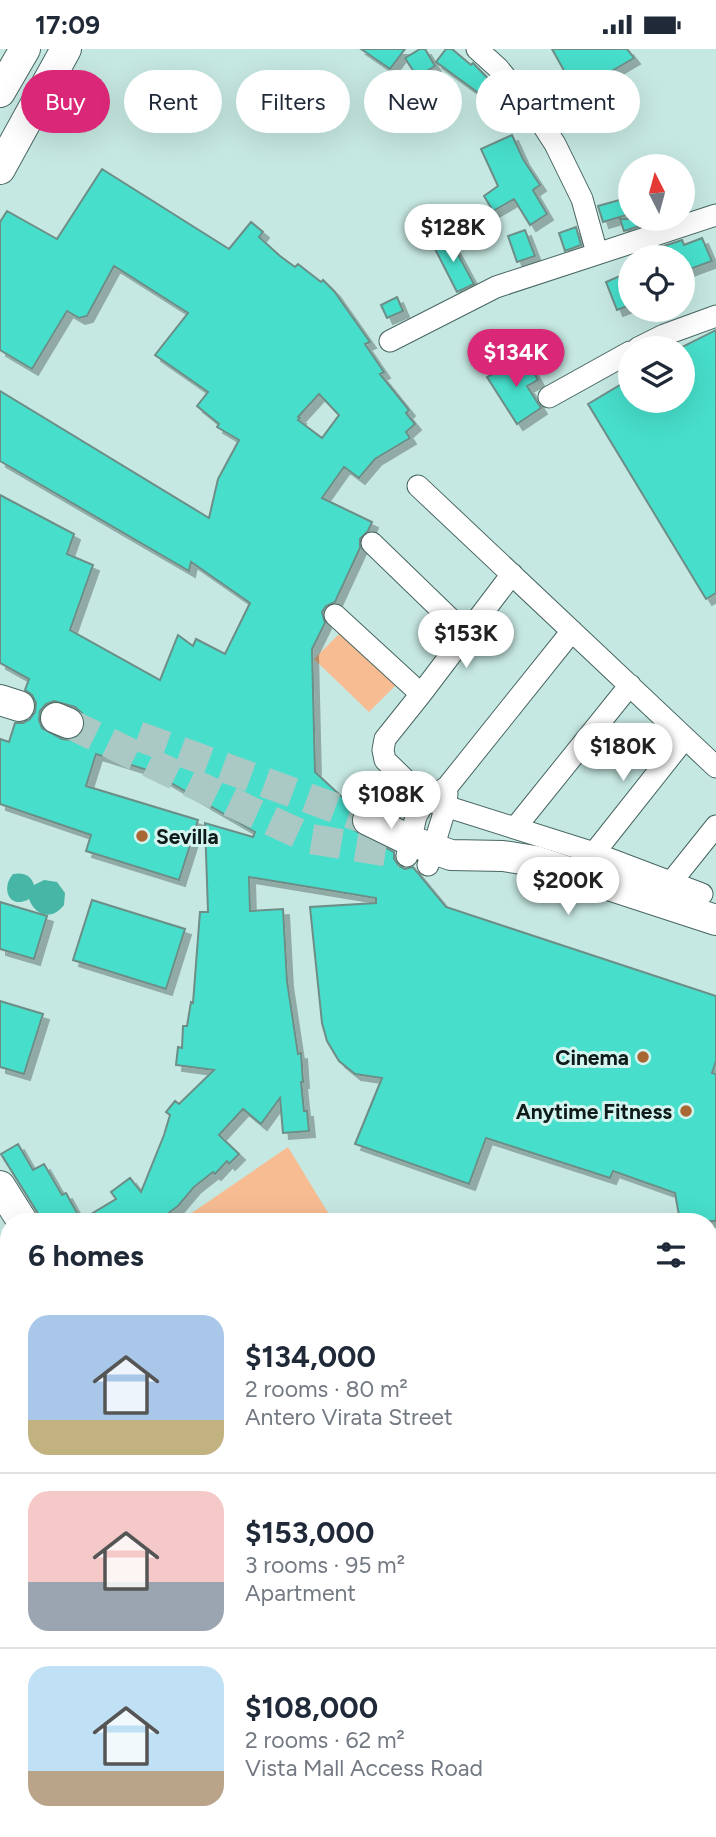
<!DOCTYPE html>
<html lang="en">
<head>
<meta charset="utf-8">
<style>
	:root { --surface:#fff; --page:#f6f6f7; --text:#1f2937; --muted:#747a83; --line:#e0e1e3; --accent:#db2777 }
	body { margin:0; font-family:Figtree,sans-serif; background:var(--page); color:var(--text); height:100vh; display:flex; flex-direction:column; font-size:26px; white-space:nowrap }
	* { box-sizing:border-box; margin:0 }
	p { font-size:23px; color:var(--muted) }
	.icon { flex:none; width:38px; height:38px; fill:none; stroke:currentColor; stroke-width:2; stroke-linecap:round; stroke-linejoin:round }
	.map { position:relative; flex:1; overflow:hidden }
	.drawer { position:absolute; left:0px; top:1164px; width:718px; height:625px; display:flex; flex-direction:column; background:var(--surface); border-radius:28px 28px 0 0; box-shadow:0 7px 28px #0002 }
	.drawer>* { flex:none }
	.top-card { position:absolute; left:21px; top:21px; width:676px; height:63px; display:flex; gap:14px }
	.needle { width:46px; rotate:354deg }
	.fabs { position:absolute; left:618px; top:105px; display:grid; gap:14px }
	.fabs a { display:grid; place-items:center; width:77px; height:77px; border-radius:50%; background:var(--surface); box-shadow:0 7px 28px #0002; font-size:35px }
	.price { position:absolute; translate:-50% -60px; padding:0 16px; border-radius:24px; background:#fff; color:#222; font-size:23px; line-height:46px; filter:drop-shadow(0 2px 4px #0008) }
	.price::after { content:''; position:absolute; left:50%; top:42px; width:21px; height:16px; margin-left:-10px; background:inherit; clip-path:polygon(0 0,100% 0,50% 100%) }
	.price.on { background:var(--accent); color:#fff }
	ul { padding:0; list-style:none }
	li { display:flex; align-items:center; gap:21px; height:175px; padding:0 28px }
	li+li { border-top:2px solid var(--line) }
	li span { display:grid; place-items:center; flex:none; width:196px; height:140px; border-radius:21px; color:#555 }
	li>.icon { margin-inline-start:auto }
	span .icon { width:84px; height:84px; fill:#fffc; stroke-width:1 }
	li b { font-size:30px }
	h2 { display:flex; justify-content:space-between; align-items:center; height:84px; padding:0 28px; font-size:30px }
	.pill { padding:0 24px; border-radius:32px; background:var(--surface); box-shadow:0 7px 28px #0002; font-size:24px; line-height:63px }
	.pill.on { background:var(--accent); color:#fff }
	.status { display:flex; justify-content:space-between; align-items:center; height:49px; padding:0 35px; background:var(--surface); direction:ltr }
	.status svg { height:19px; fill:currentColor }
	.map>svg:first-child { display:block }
	.green { fill:#f7bc92 }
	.water { fill:#48b6a7 }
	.building { fill:#47decb; stroke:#6d8d87; stroke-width:2; fill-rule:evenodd; filter:url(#shadow) }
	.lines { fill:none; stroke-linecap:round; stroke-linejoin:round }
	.secondary-tunnel { stroke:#aac9c4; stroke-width:30; stroke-dasharray:30 15; stroke-linecap:butt }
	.street-casing { stroke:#486661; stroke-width:23 }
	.secondary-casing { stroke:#486661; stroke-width:32 }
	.street { stroke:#fff; stroke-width:21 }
	.secondary { stroke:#fff; stroke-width:30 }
	.poi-dot { fill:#a96733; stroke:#d3f5ef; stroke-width:2.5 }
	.labels { text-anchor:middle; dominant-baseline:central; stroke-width:6; stroke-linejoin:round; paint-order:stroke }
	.poi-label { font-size:21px; font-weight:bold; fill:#0e1b19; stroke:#d3f5ef; text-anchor:end }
</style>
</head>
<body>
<div class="status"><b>17:09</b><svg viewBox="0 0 49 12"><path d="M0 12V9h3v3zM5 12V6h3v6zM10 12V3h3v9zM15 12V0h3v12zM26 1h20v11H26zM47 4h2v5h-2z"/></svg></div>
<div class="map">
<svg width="716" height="1788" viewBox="0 0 716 1788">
	<defs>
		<filter id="shadow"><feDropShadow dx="6" dy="6" stdDeviation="0" flood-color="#0004"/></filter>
	</defs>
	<rect width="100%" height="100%" fill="#c6e8e2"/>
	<path class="green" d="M343,581L398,634L369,663L314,610Z
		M288,1098L333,1172H180Z"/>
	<path class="water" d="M13,825C23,823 31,826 34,836L44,831L57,833L65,844L64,856C52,872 35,867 29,850C10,861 0,840 13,825Z
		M0,1660L9,1662V1724L0,1723Z
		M104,1780H217L223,1788H110Z"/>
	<path class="building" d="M361,0H405L390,20Z
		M420,0H425L435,17L417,28L405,9Z
		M446,0H452L471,16L473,14L498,40L488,51L436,13Z
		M552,0H627L634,9L576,43Z
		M512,86L523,110L540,136L533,141L547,165L530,176L514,150L493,162L484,147L498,137L481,100Z
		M102,120L229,200L251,173L263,183L259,188L280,207L295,218L298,215L321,233L323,231L334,242L370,293L365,295L384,323L380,325L409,361L406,364L415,375L406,383L410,389L375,410L359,429L344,418L322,449L372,473L368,482L360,490V499L335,553L326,557L322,563L325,574L312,600L315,723L355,760L351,772L354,781L394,803V810L399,817L405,820L413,818L446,858L716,947V1012L712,1024L716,1025V1172H680L675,1144L613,1122L610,1129L486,1089L469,1135L355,1095L382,1029L355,1025L339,1012L327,992L322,974L310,858L376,854V849L249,828L250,862L283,860L287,932L298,1005L301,1004L303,1033H301L304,1062H307L309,1082L283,1084L280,1049L261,1075L243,1060L219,1086L239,1105L229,1115L227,1112L215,1125L213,1123L194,1138L178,1157L158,1172H39L37,1163L1,1105L18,1095L33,1121L44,1115L62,1146L66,1144L81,1171L116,1150L111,1143L130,1129L141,1143L164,1086L170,1066L166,1063L175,1052L179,1055L214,1021L176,1016L178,998L182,999L183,977H187L191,953L193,954L200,863H208L205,774L253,788L255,783L205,754V750L204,753L150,722L96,705L86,737L198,771L179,831L86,802L91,786L0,755V690L9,693L15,674H23L30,670L35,663L36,654L32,646L25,641L29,630L0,614V446L74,485L67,505L93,516L70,581L160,631L178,586L193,597L196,590L225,605L250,554L191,513L189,522L0,412V342L209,469L218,430L239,391L217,378L219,375L197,357L208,343L155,306L188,264L114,217L87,267L79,269L67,262L32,320L0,301V173L7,162L57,190ZM319,345L339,366L322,389L298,371L300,369L298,368ZM54,652L75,658L82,664L85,672L84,680L78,688L71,691L62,690L42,679L39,671L40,662L46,655Z
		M630,148V165L603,173L598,157Z
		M620,170H662L624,182Z
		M576,178L581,196L565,202L559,184Z
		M525,181L535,207L517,213L508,187Z
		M448,187L474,235L457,243L432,194Z
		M702,189L712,212L682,223V208H657L663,205L661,198L682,191L684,196Z
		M622,226L630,246V256L617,261L606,233Z
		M397,248L403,262L387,269L381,256Z
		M716,281V544L706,550L588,355L630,330V352H682V298Z
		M525,307L538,331L527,337L541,359L517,375L487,328Z
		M92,851L185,880L166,940L73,911Z
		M0,853L47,867L34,910L0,900Z
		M0,952L43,965L24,1025L0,1018Z"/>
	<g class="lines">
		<path class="secondary-tunnel" d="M68,674L252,763L311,790L401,805
			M138,687L368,771"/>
		<g class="street-casing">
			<path id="street" d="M477,0L498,19L535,64L555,95L582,150L597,204
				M390,292L496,238L716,166
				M638,299L664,286L716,267
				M549,348L630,303
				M418,437L716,718
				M372,494L466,585
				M512,525L421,645L385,690L383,701L385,711L426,751L594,804L702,845
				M335,566L421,645
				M515,779L630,636
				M594,804L685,689
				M407,807L416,767L426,751L447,738L572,582
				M428,816L446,757L447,744
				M672,832L716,777
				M714,1788L716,1786"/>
		</g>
		<g class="secondary-casing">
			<path id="secondary" d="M0,43L25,0
				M0,120L66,0
				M0,651L19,657
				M56,669L68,674
				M368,771L411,792L451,806L503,807L535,812L716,871
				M0,1137L22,1172
				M0,1596L9,1598
				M709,1651L716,1643
				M480,1780L494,1788
				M580,1788L588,1780"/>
		</g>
		<use href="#street" class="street"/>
		<use href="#secondary" class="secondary"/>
	</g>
	<g class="poi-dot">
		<circle cx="142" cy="787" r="7"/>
		<circle cx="643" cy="1008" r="7"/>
		<circle cx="686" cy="1062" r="7"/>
	</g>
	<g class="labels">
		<g class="poi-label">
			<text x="156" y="787" text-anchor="start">Sevilla</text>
			<text x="629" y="1008">Cinema</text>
			<text x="672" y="1062">Anytime Fitness</text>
		</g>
	</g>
</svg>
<div class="fabs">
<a><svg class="needle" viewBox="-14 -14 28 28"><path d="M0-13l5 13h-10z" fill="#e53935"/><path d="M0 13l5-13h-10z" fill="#747a83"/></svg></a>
<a><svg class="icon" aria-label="locate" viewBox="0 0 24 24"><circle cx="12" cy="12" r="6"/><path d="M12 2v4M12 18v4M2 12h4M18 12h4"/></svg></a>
<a><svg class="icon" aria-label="layers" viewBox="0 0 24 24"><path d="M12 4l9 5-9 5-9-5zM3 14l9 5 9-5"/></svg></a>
</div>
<b class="price" style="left:453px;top:215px">$128K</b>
<b class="price on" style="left:516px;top:340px">$134K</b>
<b class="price" style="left:466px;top:621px">$153K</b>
<b class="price" style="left:623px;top:734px">$180K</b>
<b class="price" style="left:391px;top:782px">$108K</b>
<b class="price" style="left:568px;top:868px">$200K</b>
<div class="top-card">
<a class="pill on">Buy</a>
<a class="pill">Rent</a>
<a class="pill">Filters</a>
<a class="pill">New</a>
<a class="pill">Apartment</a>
</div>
<section class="drawer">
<h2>6 homes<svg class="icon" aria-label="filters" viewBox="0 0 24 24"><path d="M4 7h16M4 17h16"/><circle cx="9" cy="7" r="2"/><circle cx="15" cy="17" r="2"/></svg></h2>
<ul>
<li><span style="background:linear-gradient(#a9c7e8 75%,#c2b280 0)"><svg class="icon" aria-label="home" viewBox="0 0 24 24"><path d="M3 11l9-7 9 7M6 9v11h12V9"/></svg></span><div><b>$134,000</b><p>2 rooms · 80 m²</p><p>Antero Virata Street</p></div></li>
<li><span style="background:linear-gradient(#f6c9c9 65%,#9aa5b1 0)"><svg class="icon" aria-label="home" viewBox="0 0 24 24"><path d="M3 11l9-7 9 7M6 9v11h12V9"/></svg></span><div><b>$153,000</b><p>3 rooms · 95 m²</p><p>Apartment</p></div></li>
<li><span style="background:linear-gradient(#bfe0f5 75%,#b9a48a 0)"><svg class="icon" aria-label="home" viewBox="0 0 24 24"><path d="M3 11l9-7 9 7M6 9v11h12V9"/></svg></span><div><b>$108,000</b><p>2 rooms · 62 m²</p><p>Vista Mall Access Road</p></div></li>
</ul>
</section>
</div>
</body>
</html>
